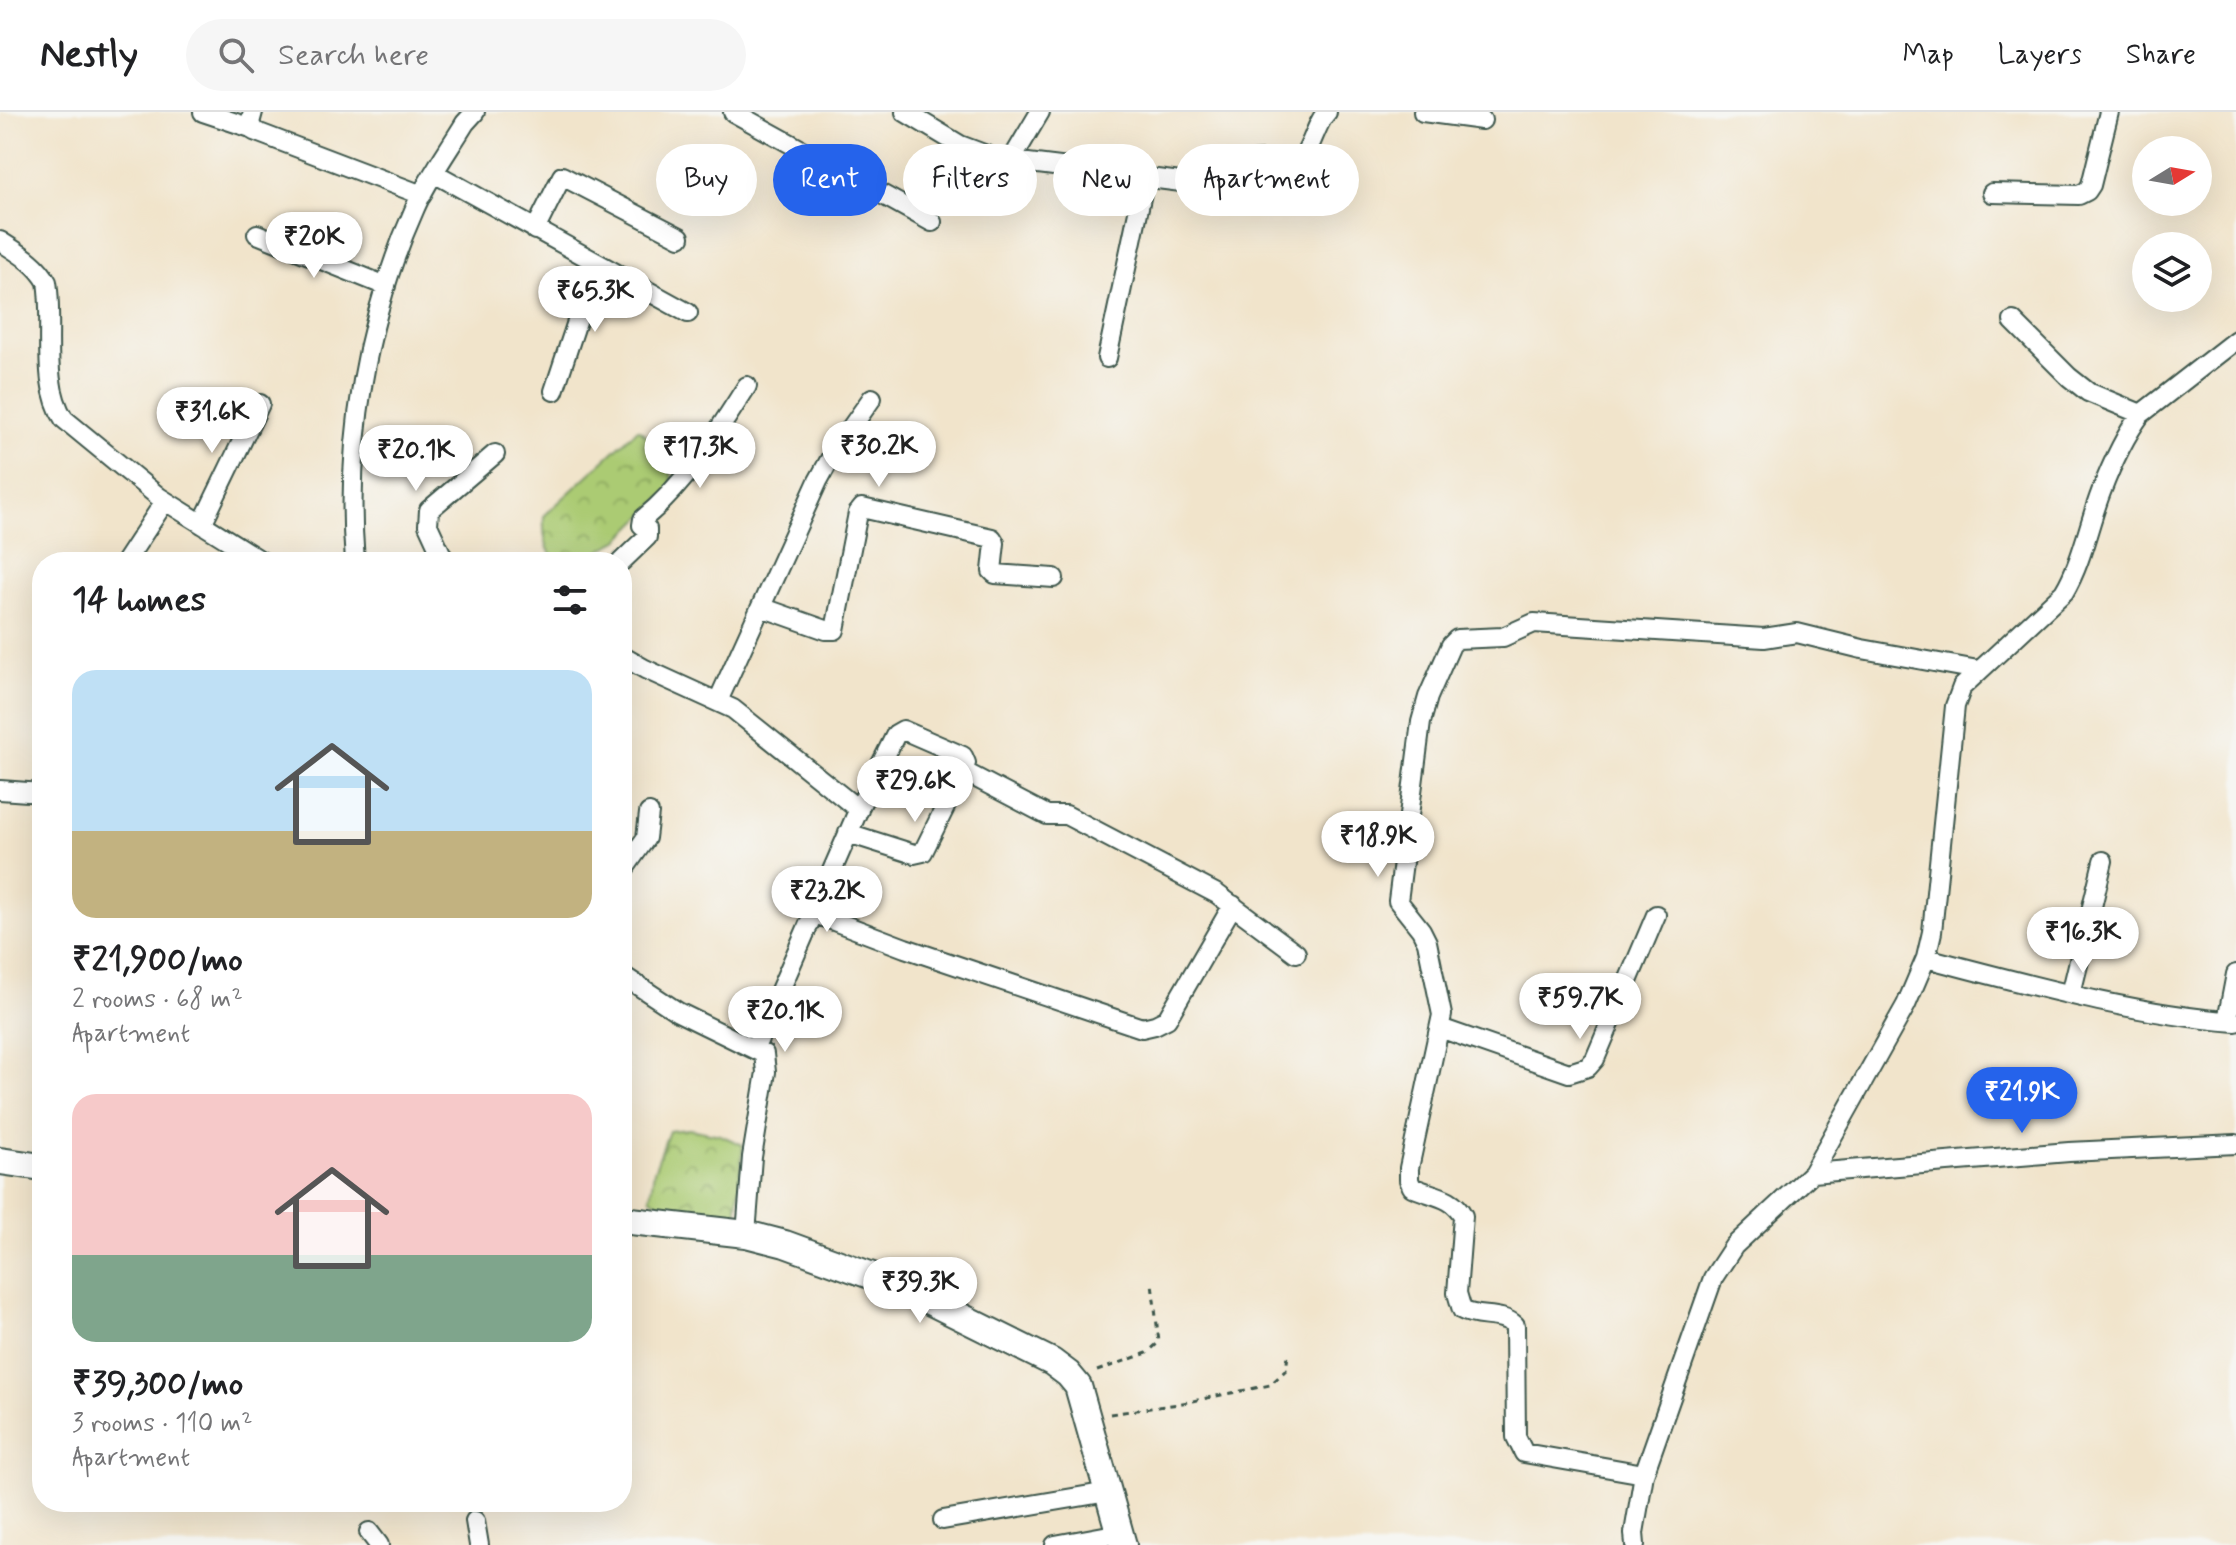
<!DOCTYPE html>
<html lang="en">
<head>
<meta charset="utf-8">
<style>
	:root { --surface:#fff; --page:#f6f6f6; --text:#202124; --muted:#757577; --line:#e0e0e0; --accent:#2563eb }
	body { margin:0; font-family:Mynerve,sans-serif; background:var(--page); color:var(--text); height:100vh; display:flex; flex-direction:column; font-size:30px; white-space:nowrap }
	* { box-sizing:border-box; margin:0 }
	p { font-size:26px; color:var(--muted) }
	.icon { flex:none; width:44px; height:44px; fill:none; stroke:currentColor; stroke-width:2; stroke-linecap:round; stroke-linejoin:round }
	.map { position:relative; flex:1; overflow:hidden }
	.panel { position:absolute; left:32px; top:440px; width:600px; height:960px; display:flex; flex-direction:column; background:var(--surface); border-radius:32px; box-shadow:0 8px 32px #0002 }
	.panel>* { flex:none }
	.top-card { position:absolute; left:656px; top:32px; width:760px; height:72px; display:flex; gap:16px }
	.needle { width:52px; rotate:79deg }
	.controls { position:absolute; left:2132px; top:24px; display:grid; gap:16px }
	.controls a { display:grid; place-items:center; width:80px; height:80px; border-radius:50%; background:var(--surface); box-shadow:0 8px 32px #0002; font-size:40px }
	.price { position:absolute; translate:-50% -68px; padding:0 18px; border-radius:28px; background:#fff; color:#222; font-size:26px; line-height:52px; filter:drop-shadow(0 2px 4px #0008) }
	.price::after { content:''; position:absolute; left:50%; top:48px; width:24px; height:18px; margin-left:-12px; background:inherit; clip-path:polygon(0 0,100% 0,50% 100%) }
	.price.selected { background:var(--accent); color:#fff }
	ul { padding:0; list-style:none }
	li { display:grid; align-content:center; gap:16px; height:424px; padding:0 40px }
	li span { display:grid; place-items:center; height:248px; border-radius:24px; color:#555 }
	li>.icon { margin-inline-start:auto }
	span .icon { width:144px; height:144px; fill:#fffc; stroke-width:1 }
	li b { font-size:34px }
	h2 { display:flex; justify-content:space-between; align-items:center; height:96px; padding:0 40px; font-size:34px }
	.pill { padding:0 28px; border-radius:36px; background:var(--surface); box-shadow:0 8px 32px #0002; font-size:28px; line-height:72px }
	.pill.selected { background:var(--accent); color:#fff }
	header { display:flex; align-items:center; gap:48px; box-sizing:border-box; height:112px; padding:0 40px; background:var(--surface); border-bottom:2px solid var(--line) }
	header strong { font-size:38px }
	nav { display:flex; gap:44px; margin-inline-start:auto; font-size:28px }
	.search { width:560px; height:72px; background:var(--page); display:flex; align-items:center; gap:20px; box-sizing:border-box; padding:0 28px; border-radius:44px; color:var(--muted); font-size:30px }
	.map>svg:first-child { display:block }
	.park { fill:url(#park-crowns); stroke:#658454; stroke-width:2 }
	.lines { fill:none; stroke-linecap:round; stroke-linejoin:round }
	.street-casing { stroke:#3e564b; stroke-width:22 }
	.secondary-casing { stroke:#3e564b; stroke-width:30 }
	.path { stroke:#3e564b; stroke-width:3; stroke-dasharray:6 6; stroke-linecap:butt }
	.street { stroke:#fff; stroke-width:18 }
	.secondary { stroke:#fff; stroke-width:26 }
</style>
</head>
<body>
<header>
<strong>Nestly</strong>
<div class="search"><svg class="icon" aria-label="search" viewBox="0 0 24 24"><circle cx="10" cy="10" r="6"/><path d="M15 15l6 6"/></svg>Search here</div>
<nav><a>Map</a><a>Layers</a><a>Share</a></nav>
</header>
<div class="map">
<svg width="2236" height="1433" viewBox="0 0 2236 1433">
	<defs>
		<pattern id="park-crowns" width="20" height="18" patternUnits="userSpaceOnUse" patternTransform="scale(2)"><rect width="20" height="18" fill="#abcb73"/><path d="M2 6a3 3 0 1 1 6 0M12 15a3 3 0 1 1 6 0" fill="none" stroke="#8ba65f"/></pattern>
	</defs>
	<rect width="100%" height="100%" fill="#f6f6f2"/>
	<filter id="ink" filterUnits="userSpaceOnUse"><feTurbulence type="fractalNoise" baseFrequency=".0125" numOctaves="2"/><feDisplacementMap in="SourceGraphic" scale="16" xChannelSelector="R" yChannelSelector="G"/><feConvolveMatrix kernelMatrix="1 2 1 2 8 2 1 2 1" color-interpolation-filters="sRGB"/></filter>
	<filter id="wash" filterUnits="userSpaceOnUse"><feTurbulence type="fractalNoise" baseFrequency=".006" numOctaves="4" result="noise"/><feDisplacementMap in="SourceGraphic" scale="32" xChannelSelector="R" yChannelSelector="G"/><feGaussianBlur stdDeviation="1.8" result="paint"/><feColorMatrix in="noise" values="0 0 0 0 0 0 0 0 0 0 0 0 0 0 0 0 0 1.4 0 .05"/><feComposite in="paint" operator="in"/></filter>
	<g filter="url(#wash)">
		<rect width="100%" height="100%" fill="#f1e4cb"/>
		<path class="park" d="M638,317C664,336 672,343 672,375L620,427L581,450H557C545,438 543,420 544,404Z
			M689,1017L720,1023L743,1033L736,1107C706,1107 674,1105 650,1085L654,1059L669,1019Z"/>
	</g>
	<g filter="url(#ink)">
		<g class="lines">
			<g class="street-casing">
				<path id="street" d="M203,0L251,16
					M253,0L250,11L254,19L422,83
					M733,0L932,110
					M905,0L960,33L997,47L1229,76L1236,73L1249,50C1264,45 1281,54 1296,50C1310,46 1315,11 1327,0
					M1423,0L1482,8
					M1011,49L1040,0
					M434,61L688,201
					M1992,81L2079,83L2087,79L2091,73L2109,0
					M535,118L562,64L680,125
					M257,122L386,174
					M0,129C18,141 37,151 47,170C54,212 40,271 64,307L159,385L263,450
					M2013,209L2069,265L2088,280L2141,302
					M1107,246L1145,67
					M554,279L596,152
					M202,412L260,292
					M125,450L165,389
					M355,450C345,331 366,205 415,96C428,66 448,39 465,11L475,0
					M445,450L428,413L429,398L495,342
					M621,450L647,425V417L642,413L643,407C687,371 716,322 747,274
					M761,495L826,518H835L858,401L862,396L992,426L995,431L992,459L995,462L1054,466
					M622,544L645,557L733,597L859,698
					M718,589L818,369L834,340L872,286
					M0,678L42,681
					M848,721L914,742L923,740L963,659
					M622,760L646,726L649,701
					M813,801L905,836L1142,916L1155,913L1167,907L1233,793
					M1926,846C2027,872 2131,902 2236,910
					M622,863L678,900L764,942L766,960L752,1045L746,1122
					M2071,882L2103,749
					M2227,909L2236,862
					M1440,916L1569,961L1588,955L1595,947L1656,803
					M755,936L861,692L896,622L903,618L963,644L966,651L963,659L1047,703H1066L1217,782L1296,841
					M1812,1061L2069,1040L2236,1032
					M1644,1362L1524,1341L1516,1325L1515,1213C1501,1200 1478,1207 1462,1198L1457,1181L1463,1104C1453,1084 1432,1084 1412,1075L1409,1068V1056L1442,903L1427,830L1421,818L1398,789L1421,610L1428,585L1451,533L1457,527L1503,525L1534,511L1764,526L1797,521L1862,537L1978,558
					M943,1408L1108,1380
					M475,1409L479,1433
					M369,1420L379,1433
					M1055,1433L1120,1421
					M1635,1433L1634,1421L1644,1362L1713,1166L1734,1134L1812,1061L1906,893L1926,846L1932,820L1955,594L1962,575L2064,480C2082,450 2088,414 2101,380C2111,354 2124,325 2141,302L2236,228"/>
			</g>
			<g class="secondary-casing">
				<path id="secondary" d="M0,1049L42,1055
					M622,1108L746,1122L785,1132L897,1173L1052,1250L1068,1262L1078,1274L1123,1433"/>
			</g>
			<path class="path" d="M1097,1259L1147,1241L1159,1230L1152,1171
				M1110,1302L1178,1292L1270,1273L1286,1258L1288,1243"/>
			<use href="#street" class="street"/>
			<use href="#secondary" class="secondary"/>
		</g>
	</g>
</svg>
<div class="controls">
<a><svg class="needle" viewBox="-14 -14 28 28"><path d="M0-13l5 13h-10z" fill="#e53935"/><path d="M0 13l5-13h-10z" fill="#757577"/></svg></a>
<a><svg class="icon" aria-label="layers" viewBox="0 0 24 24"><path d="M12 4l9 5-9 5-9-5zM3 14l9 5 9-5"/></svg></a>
</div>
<b class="price" style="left:314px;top:168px">₹20K</b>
<b class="price" style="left:595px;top:222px">₹65.3K</b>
<b class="price" style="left:212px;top:343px">₹31.6K</b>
<b class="price" style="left:879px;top:377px">₹30.2K</b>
<b class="price" style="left:700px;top:378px">₹17.3K</b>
<b class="price" style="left:416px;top:381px">₹20.1K</b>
<b class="price" style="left:915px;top:712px">₹29.6K</b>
<b class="price" style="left:1378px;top:767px">₹18.9K</b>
<b class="price" style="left:827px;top:822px">₹23.2K</b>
<b class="price" style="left:2083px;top:863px">₹16.3K</b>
<b class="price" style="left:1580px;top:929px">₹59.7K</b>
<b class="price" style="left:785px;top:942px">₹20.1K</b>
<b class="price selected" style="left:2022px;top:1023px">₹21.9K</b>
<b class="price" style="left:920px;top:1213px">₹39.3K</b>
<div class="top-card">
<a class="pill">Buy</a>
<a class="pill selected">Rent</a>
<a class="pill">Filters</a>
<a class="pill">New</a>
<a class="pill">Apartment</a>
</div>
<section class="panel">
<h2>14 homes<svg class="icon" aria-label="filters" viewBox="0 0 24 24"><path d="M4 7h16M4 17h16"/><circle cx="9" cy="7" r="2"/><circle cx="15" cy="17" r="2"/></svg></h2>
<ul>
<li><span style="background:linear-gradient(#bfe0f5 65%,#c2b280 0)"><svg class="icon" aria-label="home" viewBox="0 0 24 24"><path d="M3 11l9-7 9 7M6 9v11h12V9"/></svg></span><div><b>₹21,900/mo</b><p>2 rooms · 68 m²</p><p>Apartment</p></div></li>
<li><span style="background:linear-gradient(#f6c9c9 65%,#7fa58c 0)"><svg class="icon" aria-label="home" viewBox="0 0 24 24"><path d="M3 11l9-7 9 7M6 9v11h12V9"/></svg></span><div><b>₹39,300/mo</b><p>3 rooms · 110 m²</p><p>Apartment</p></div></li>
</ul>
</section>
</div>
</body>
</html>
